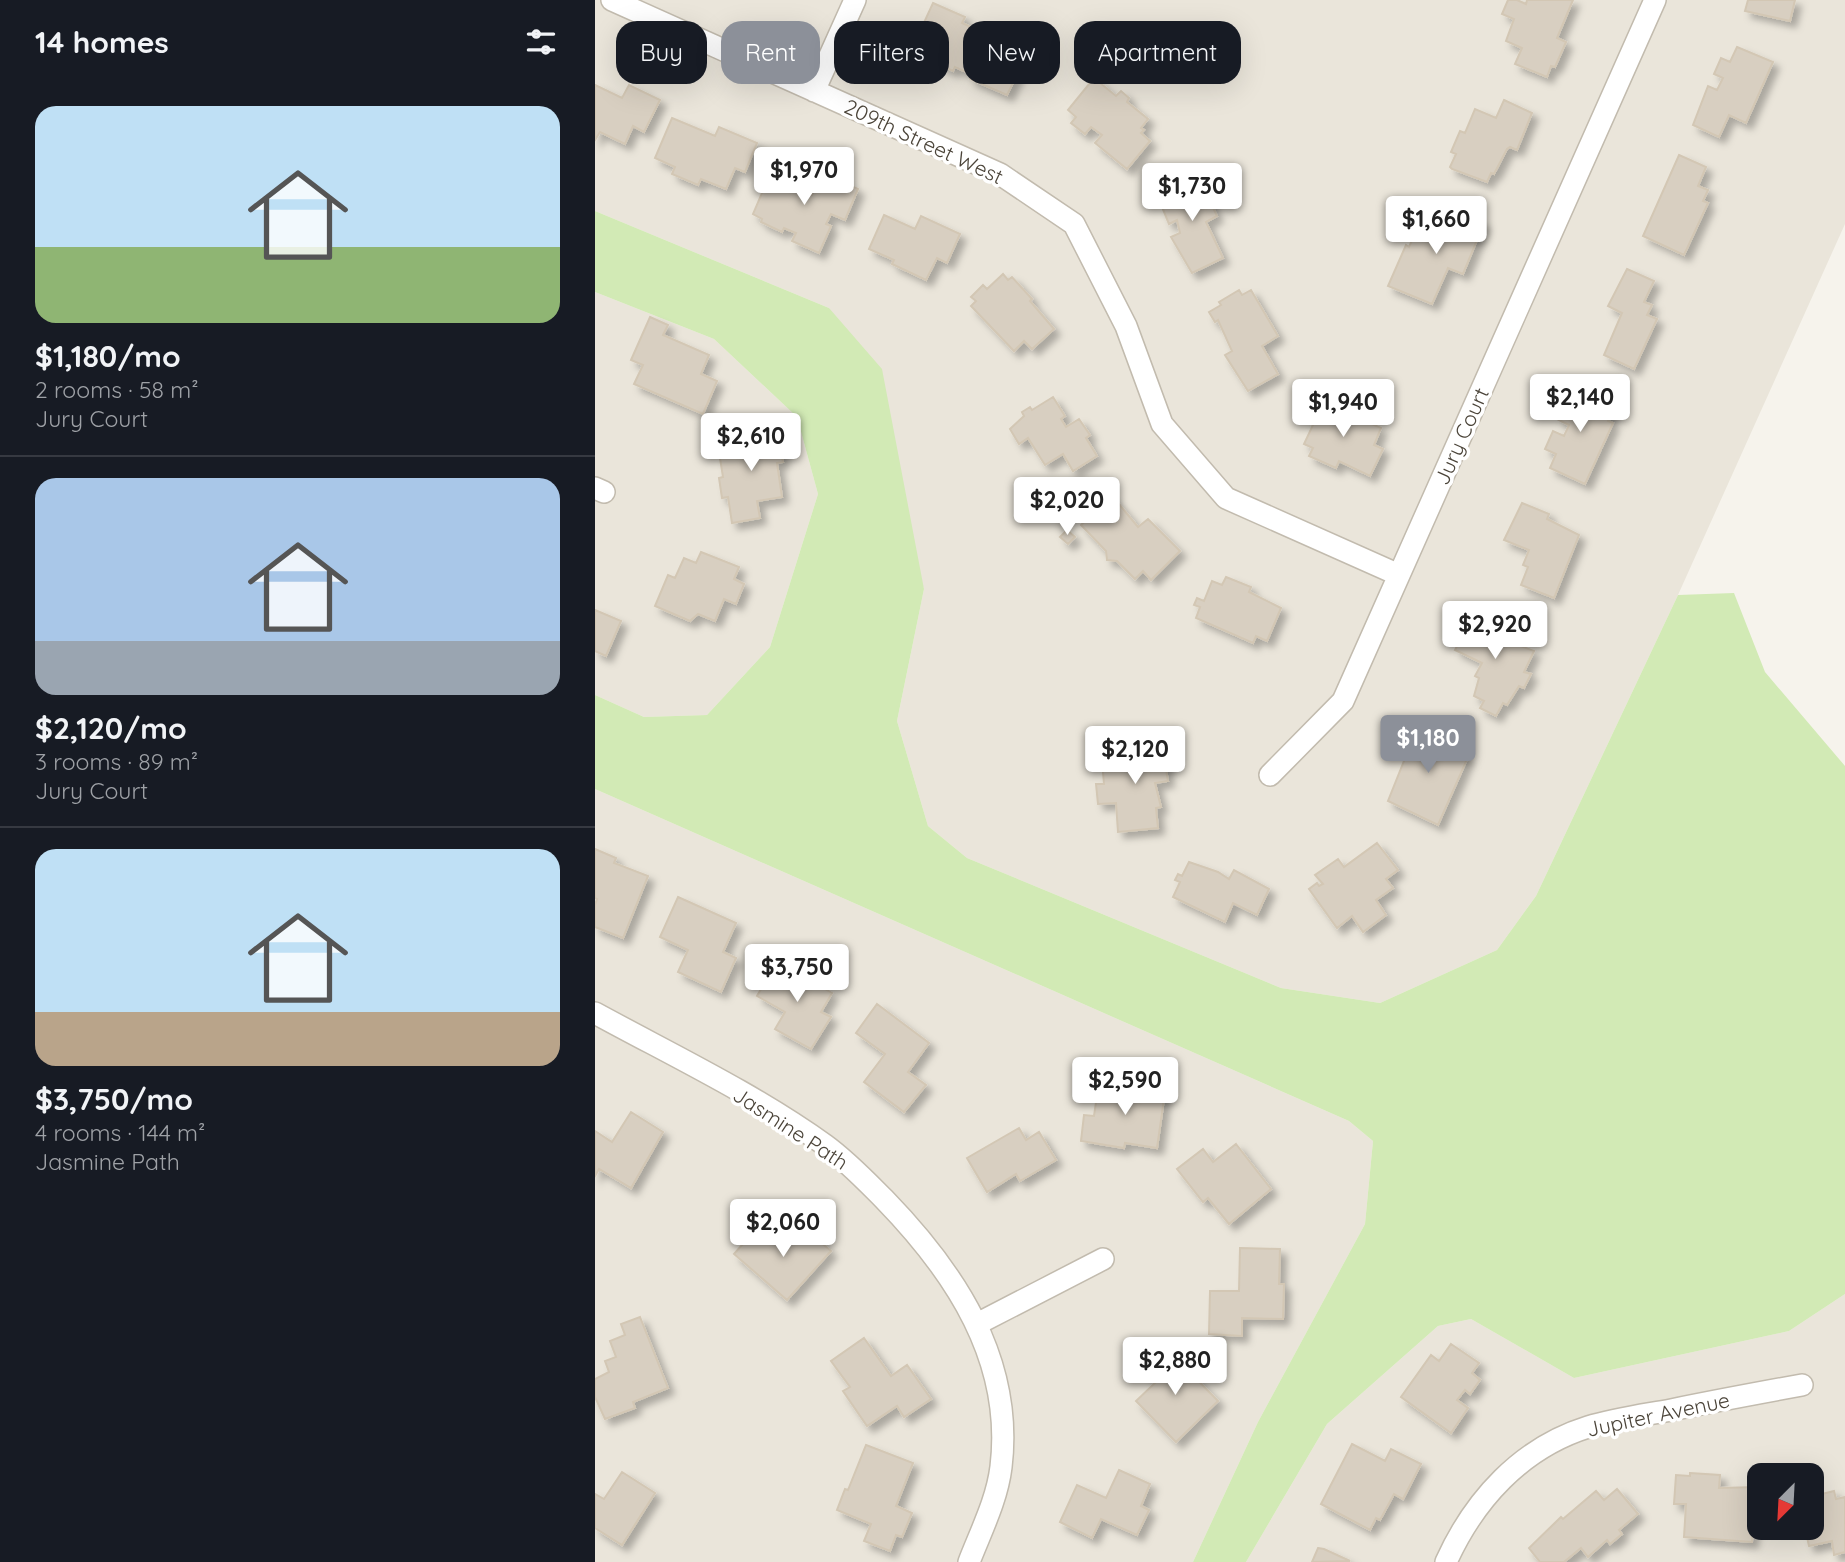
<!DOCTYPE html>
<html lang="en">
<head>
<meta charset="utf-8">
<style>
	:root { --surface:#171b24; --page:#20242c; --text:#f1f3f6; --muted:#9ea1a6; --line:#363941; --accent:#8c9099 }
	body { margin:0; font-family:Quicksand,sans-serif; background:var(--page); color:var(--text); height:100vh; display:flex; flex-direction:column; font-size:26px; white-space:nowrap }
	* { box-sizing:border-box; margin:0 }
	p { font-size:23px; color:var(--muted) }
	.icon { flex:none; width:38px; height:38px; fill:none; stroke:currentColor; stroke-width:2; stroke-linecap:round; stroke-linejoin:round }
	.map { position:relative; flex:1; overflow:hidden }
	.drawer { display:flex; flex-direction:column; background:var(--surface); width:595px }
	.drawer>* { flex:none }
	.guide { position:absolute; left:21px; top:21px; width:665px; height:63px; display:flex; gap:14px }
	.needle { width:46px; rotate:204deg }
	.controls { position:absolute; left:1152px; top:1463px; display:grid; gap:14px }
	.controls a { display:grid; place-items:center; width:77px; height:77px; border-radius:14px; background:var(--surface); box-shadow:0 7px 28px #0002; font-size:35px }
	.price { position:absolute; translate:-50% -60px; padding:0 16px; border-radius:7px; background:#fff; color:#222; font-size:23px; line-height:46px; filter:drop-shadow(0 2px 4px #0008) }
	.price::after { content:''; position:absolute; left:50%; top:42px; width:21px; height:16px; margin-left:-10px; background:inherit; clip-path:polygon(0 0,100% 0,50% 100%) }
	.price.selected { background:var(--accent); color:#fff }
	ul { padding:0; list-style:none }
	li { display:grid; align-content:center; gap:14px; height:371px; padding:0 35px }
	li+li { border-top:2px solid var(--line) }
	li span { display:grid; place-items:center; height:217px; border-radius:21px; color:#555 }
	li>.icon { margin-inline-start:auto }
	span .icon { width:126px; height:126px; fill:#fffc; stroke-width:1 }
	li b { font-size:30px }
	h2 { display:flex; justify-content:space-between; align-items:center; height:84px; padding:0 35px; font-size:30px }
	.chip { padding:0 24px; border-radius:21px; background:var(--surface); box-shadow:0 7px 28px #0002; font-size:24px; line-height:63px }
	.chip.selected { background:var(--accent); color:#fff }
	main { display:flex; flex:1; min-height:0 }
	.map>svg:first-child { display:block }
	.residential { fill:#eae5da; fill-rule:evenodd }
	.green { fill:#d2eab5 }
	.building { fill:#d8cfc1; stroke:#d3c7b4; stroke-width:2; filter:url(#shadow) }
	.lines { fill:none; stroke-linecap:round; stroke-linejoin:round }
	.minor-casing { stroke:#c2bbae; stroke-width:24 }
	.minor { stroke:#fff; stroke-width:21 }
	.labels { text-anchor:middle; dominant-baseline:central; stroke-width:7; stroke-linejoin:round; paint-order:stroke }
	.street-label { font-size:21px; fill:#4b4439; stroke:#fff }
</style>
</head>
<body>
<main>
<section class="drawer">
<h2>14 homes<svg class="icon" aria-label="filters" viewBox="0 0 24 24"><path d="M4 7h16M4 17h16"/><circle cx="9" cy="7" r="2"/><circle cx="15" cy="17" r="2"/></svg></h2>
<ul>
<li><span style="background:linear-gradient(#bfe0f5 65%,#8fb573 0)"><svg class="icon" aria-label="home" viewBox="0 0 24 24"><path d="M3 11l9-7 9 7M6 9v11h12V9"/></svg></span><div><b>$1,180/mo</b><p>2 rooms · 58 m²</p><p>Jury Court</p></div></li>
<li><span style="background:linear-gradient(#a9c7e8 75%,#9aa5b1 0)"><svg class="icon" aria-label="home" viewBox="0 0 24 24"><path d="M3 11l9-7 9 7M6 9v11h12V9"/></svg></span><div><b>$2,120/mo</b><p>3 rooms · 89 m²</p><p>Jury Court</p></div></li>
<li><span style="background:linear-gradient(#bfe0f5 75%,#b9a48a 0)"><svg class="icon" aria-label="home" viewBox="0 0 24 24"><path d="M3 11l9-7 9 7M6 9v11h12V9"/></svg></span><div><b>$3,750/mo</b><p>4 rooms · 144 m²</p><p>Jasmine Path</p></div></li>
</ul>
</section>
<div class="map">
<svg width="1250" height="1562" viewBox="0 0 1250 1562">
	<defs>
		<filter id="shadow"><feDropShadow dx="6" dy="6" stdDeviation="3.5" flood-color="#0004"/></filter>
	</defs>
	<rect width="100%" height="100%" fill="#f6f3ec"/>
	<path class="residential" d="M0,0H1250V224L1083,595L941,896L902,950L785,1003L686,988L372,858L333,826L302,721L329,589L234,308L0,211Z
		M0,292L119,339L202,417L223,494L175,647L112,715L49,717L0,695Z
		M0,789L754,1121L778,1141L770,1224L663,1422L598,1562H0Z
		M1250,1294V1562H651L732,1424L843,1326L876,1319L979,1378L1194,1331ZM1164,1475H1216V1528H1164Z"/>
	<path class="green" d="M0,211L234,308L287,369L329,589L302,721L333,826L372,858L686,988L785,1003L902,950L941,896L1083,595L1139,593L1170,672L1250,766V1294L1194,1331L979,1378L876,1319L843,1326L732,1424L651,1562H598L663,1422L770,1224L778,1141L754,1121L0,789V695L49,717L112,715L175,647L223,494L202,417L119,339L0,292Z"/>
	<path class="building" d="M913,0H922L931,4L932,0H978L962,38L971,42L960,67L956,66L952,77L920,64L927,48L911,41L919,19L907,14Z
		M1153,0H1200L1195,21L1150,11Z
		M338,3L370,17L367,23L400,38L394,52L426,67L412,95L375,79L376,74L360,67L358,71L343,64L345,59L337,56L334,61L315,53Z
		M529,39L540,47L532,58L521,49Z
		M1142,47L1178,62L1151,123L1134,115L1124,137L1098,125L1113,86L1122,90L1128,78L1119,74L1126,58L1135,62Z
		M499,78L521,96L526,91L534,98L532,102L553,119L546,128L549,130L546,133L555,141L532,169L500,143L507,135L496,127L490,134L476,123L481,117L473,110Z
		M0,85L27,98L34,85L65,100L49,132L38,126L30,144L5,132L0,140Z
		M909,100L937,113L922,150L915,147L912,149L899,174L896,173L892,182L857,169L855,167L861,154L856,152L865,131L870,133L880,109L901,118Z
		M77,118L120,136L124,127L162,143L150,172L140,168L131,189L106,179L103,185L77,174L80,167L60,158Z
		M1084,155L1111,167L1103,186L1113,190L1108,201L1113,203L1089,255L1048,236Z
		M179,165L200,174L195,186L217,195L227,173L263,189L250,220L236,214L231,224L236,226L224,253L197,241L201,233L189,228L187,232L166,222L167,219L158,214Z
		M591,174L593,178L602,174L622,216L611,222L628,258L597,273L576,237L585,233L582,220L574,224L567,207L574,204L568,190L588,181L586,177Z
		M855,209L889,223L868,274L853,268L837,304L793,286L811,245L814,247L825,222L840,229L837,235L842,238Z
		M289,215L320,229L326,216L365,234L352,263L342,258L331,280L297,264L299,260L274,249Z
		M1032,269L1059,281L1049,302L1057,305L1052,315L1062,319L1039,369L1009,355L1027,313L1013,306Z
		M408,274L413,280L417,277L437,299L435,301L459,329L437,349L429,341L419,351L376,306L381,301L376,297L388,285L392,289Z
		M644,290L647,295L656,290L683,336L667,346L683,374L653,391L630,355L637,351L623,320L620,322L614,312L626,305L624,302Z
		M55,317L73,325L68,335L114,355L106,374L122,381L108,414L39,384L48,365L36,360Z
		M981,383L1008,395L1004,404L1017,410L1013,421L1018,423L990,484L955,468L961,454L950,449L958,431L969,436L974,425L962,419Z
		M458,397L470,416L466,419L471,427L484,419L495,435L491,438L502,456L478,471L468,454L450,465L433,438L424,444L415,429L429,416L427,412L435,407L437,410Z
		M727,402L786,428L779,445L788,449L775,476L744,461L741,468L714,456L718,448L709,444L718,425L712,422L719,407L724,409Z
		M182,428L188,462L182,463L187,497L162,501L165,518L137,523L133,497L127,498L124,478L128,477L124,452L135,450L133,437Z
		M515,498L524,504L543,527L553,519L585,551L556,580L548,571L540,579L522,561L512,560L511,551L486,525Z
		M927,503L954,514L952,519L984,535L959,598L926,585L933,567L928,565L934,550L909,540Z
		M472,530L480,537L473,544L465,537Z
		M106,552L144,567L139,579L149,584L141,604L129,599L120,621L103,614L95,621L60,606L73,575L80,578L89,558L101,563Z
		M631,577L656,587L654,592L686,608L672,641L661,636L658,643L601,618L605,607L599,605L602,598L609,601L617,581L627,585Z
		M0,610L26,621L11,656L0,651Z
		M881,610L914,626L907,639L939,651L929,672L936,674L929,688L924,686L912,705L908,703L901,716L885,708L889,701L879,696L884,678L880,676L887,663L860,650Z
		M829,722L856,734L850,747L873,757L843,825L793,801L811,756Z
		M566,740L573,781L560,783L566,807L561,808L563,828L523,832L521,803L503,804L501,784H509L507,761L536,759V743Z
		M782,843L803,870L791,879L798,888L781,900L791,915L768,932L757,916L742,928L714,889L722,883L724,886L728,884L720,875L743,859L749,867Z
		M0,849L21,858L19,863L53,876L28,938L0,927V905L2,899L0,898Z
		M594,862L623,872L634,879L639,870L674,889L662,915L638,903L630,922L578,897L585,882L580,880L583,874L587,876Z
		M83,897L141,923L128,952L141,958L126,992L83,972L93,950L65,937Z
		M182,962L237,993L226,1012L236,1017L216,1049L180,1029L190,1012L162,996Z
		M282,1004L334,1043L313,1072L331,1085L309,1112L269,1082L290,1054L261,1033Z
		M504,1082L570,1092L562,1148L530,1143L529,1148L486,1141L489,1115L499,1116Z
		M36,1112L68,1132L36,1188L4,1169L0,1176V1131L17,1142Z
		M424,1128L431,1140L444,1132L461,1160L425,1181L421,1174L392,1192L372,1158Z
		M641,1144L676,1189L634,1224L613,1198L608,1202L582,1169L608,1149L618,1162Z
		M164,1226L189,1249L209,1228L236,1251L192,1300L139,1254Z
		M645,1248L685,1249L684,1284H689L688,1319L647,1318V1336L614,1334L615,1291H644Z
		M45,1317L73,1388L38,1402L40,1408L10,1419L0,1397V1379L14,1372L10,1361L21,1357L15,1341L30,1335L26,1324Z
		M269,1338L296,1376L312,1365L336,1399L309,1417L302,1406L272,1426L248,1391L255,1387L236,1361Z
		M856,1344L884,1363L877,1373L885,1380L875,1394L870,1390L862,1400L873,1408L856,1433L806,1397L836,1355L844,1361Z
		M574,1351L623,1401L581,1442L541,1401L560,1383L551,1374Z
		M757,1444L790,1461L796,1449L826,1464L808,1499L799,1494L785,1520L781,1518L775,1530L726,1504Z
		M271,1445L318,1463L301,1506L317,1513L307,1537L301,1535L295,1551L269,1541L276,1524L242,1510L250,1489L253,1490Z
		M524,1470L555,1484L546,1506L554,1510L542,1535L506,1519L497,1538L465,1522L482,1485L511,1498Z
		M27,1472L60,1493L27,1545L0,1528V1494L9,1499Z
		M1095,1473L1125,1475L1124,1488L1163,1487L1164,1524H1158L1157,1542L1089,1537L1091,1504H1079L1081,1475L1095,1476Z
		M1022,1489L1043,1514L1024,1530L1027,1534L1015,1544L1012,1540L993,1557L986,1548L969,1562H945L934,1548L966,1517L968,1519L1001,1491L1009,1500Z
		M1239,1491L1241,1499L1250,1497V1552L1239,1555L1237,1541L1214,1546L1210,1528H1216V1502L1224,1500L1223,1495Z
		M723,1548L729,1549L755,1561L717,1562Z"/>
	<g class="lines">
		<g class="minor-casing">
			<path id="minor" d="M17,0L405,174L479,224L531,326L567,424L631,498L804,575
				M219,91L260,0
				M0,488L9,492
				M675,775L748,701L1060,0
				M0,1013C77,1055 159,1094 230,1145C252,1161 270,1180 289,1199C360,1272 419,1360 406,1467C402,1500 386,1531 374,1562
				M382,1324L508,1259
				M851,1562C879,1500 926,1448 993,1427C1020,1419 1049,1415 1076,1410C1120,1401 1163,1393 1207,1385"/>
		</g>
		<use href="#minor" class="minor"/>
	</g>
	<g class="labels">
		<g class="street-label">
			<text transform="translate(329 141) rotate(25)">209th Street West</text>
			<text transform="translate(866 436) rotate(-66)">Jury Court</text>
			<text transform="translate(196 1128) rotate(33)">Jasmine Path</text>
			<text transform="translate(1063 1414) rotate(-12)">Jupiter Avenue</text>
		</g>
	</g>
</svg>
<div class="controls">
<a><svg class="needle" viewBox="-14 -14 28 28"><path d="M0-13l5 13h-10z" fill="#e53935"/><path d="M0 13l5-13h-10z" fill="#9ea1a6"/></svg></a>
</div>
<b class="price" style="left:209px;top:207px">$1,970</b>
<b class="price" style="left:597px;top:223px">$1,730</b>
<b class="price" style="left:841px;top:256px">$1,660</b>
<b class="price" style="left:985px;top:434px">$2,140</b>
<b class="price" style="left:748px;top:439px">$1,940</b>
<b class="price" style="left:156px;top:473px">$2,610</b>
<b class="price" style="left:472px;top:537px">$2,020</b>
<b class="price" style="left:900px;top:661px">$2,920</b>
<b class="price selected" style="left:833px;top:775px">$1,180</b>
<b class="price" style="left:540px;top:786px">$2,120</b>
<b class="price" style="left:202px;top:1004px">$3,750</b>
<b class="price" style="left:530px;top:1117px">$2,590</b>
<b class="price" style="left:188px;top:1259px">$2,060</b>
<b class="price" style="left:580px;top:1397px">$2,880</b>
<div class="guide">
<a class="chip">Buy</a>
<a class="chip selected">Rent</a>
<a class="chip">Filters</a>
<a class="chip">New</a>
<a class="chip">Apartment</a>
</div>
</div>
</main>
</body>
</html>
